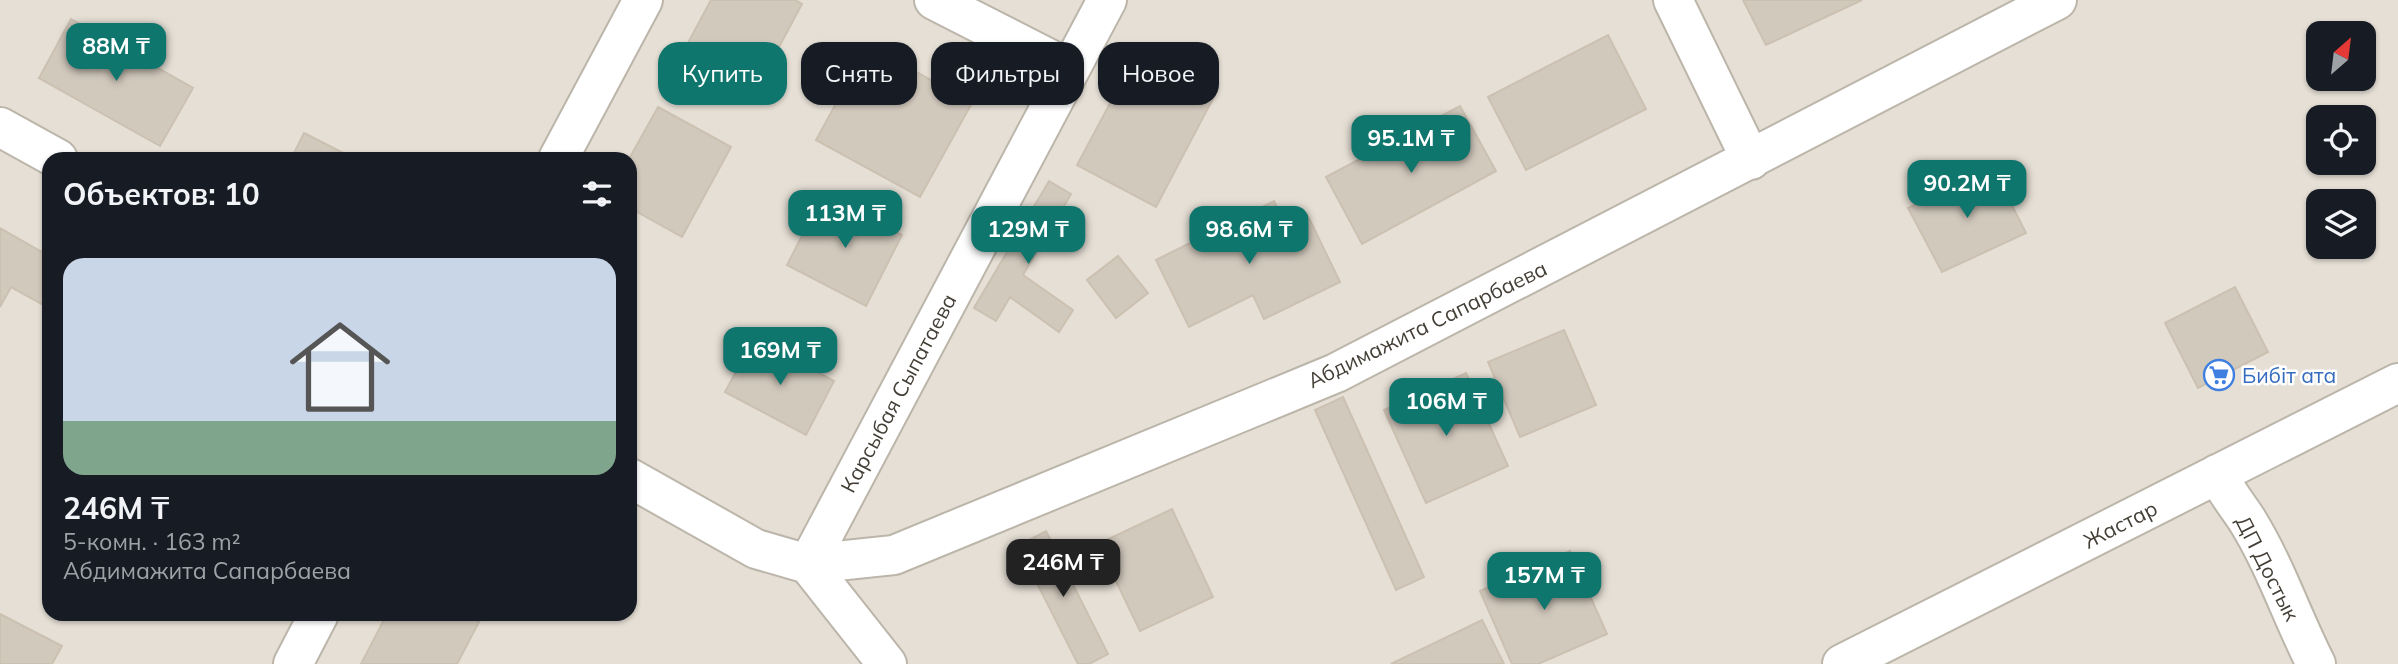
<!DOCTYPE html>
<html lang="ru">
<head>
<meta charset="utf-8">
<style>
	:root { --surface:#171b24; --page:#242831; --text:#f1f3f6; --muted:#9ea1a6; --accent:#0f766e }
	body { margin:0; font-family:Mulish,sans-serif; background:var(--page); color:var(--text); height:100vh; display:flex; flex-direction:column; font-size:26px; white-space:nowrap }
	* { box-sizing:border-box; margin:0 }
	p { font-size:23px; color:var(--muted) }
	.icon { flex:none; width:38px; height:38px; fill:none; stroke:currentColor; stroke-width:2; stroke-linecap:round; stroke-linejoin:round }
	.map { position:relative; flex:1; overflow:hidden }
	.panel { position:absolute; left:42px; top:152px; width:595px; height:469px; display:flex; flex-direction:column; background:var(--surface); border-radius:21px; box-shadow:0 2px 5px #0004 }
	.panel>* { flex:none }
	.banner { position:absolute; left:658px; top:42px; width:665px; height:63px; display:flex; gap:14px }
	.needle { width:46px; rotate:28deg }
	.controls { position:absolute; left:2306px; top:21px; display:grid; gap:14px }
	.controls a { display:grid; place-items:center; width:70px; height:70px; border-radius:14px; background:var(--surface); box-shadow:0 2px 5px #0004; font-size:35px }
	.price { position:absolute; translate:-50% -60px; padding:0 16px; border-radius:14px; background:var(--accent); color:#fff; font-size:23px; line-height:46px; filter:drop-shadow(0 2px 4px #0008) }
	.price::after { content:''; position:absolute; left:50%; top:42px; width:21px; height:16px; margin-left:-10px; background:inherit; clip-path:polygon(0 0,100% 0,50% 100%) }
	.price.active { background:#222; color:#fff }
	ul { padding:0; list-style:none }
	li { display:grid; align-content:center; gap:14px; height:371px; padding:0 21px }
	li span { display:grid; place-items:center; height:217px; border-radius:21px; color:#555 }
	li>.icon { margin-inline-start:auto }
	span .icon { width:126px; height:126px; fill:#fffc; stroke-width:1 }
	li b { font-size:30px }
	h2 { display:flex; justify-content:space-between; align-items:center; height:84px; padding:0 21px; font-size:30px }
	.pill { padding:0 24px; border-radius:21px; background:var(--surface); box-shadow:0 2px 5px #0004; font-size:24px; line-height:63px }
	.pill.active { background:var(--accent); color:#fff }
	.map>svg:first-child { display:block }
	.residential { fill:#e5dfd5; fill-rule:evenodd }
	.building { fill:#d2c9bd; stroke:#ccc0b1; stroke-width:2 }
	.lines { fill:none; stroke-linecap:round; stroke-linejoin:round }
	.minor-casing { stroke:#bcb5aa; stroke-width:42 }
	.minor { stroke:#fff; stroke-width:38 }
	.labels { text-anchor:middle; dominant-baseline:central; stroke-width:5; stroke-linejoin:round; paint-order:stroke }
	.street-label { font-size:21px; fill:#433e36; stroke:#fff }
	.shop-label { font-size:21px; fill:#366cbe; stroke:#fff; text-anchor:start }
</style>
</head>
<body>
<div class="map">
<svg width="2398" height="664" viewBox="0 0 2398 664">
	<rect width="100%" height="100%" fill="#f1eee7"/>
	<path class="residential" d="M0,0H2398V664H0ZM2319,33H2364V79H2319ZM2319,117H2364V163H2319ZM49,159H630V614H49ZM2319,201H2364V247H2319Z"/>
	<path class="building" d="M711,0H795L802,4L755,92L682,54Z
		M1743,0H1862L1766,45Z
		M71,19L193,88L160,146L39,78Z
		M1608,35L1646,109L1526,170L1488,97Z
		M868,45L972,103L920,197L816,140Z
		M1139,49L1217,91L1156,207L1077,165Z
		M1460,106L1496,171L1362,244L1326,177Z
		M658,107L731,147L682,237L630,208L629,159Z
		M304,133L355,159H291Z
		M1993,168L2026,233L1942,272L1908,208Z
		M1049,181L1071,194L1023,275L1073,310L1059,332L1010,297L996,321L974,308Z
		M823,195L902,235L866,306L787,265Z
		M1274,201L1285,225L1307,214L1340,282L1264,319L1253,295L1189,327L1156,260Z
		M0,228L49,256V308L11,287L0,307Z
		M1118,256L1148,293L1116,318L1087,280Z
		M2235,287L2268,352L2198,388L2165,323Z
		M1564,330L1596,405L1520,437L1488,362Z
		M754,338L834,381L806,435L725,392Z
		M1466,373L1508,466L1426,503L1384,410Z
		M1343,397L1424,577L1396,590L1315,410Z
		M1172,509L1213,597L1140,631L1098,544Z
		M1046,531L1108,654L1089,664H1078L1018,546Z
		M1570,551L1607,634L1538,664H1512L1480,591Z
		M0,614L62,646L52,664H0Z
		M387,614H464L479,622L457,664H361Z
		M1482,620L1504,664H1391Z"/>
	<g class="lines">
		<g class="minor-casing">
			<path id="minor" d="M934,0L1069,69
				M1673,0L1751,160
				M0,127L58,159
				M558,159L643,0
				M2217,474C2226,491 2237,505 2247,520C2275,565 2292,617 2316,664
				M630,478L756,549L808,564L894,555L1336,373L2057,0
				M808,564L1107,0
				M808,564L887,664
				M293,664L319,614
				M1842,664L2398,383"/>
		</g>
		<use href="#minor" class="minor"/>
	</g>
	<defs>
		<g id="supermarket-ring" transform="scale(1.575)"><circle r="9.5" fill="#fff" stroke="#3f7fe0" stroke-width="1.5"/><path d="M-6-5.5h2.5l.6 2H6L4.5 2H-2.5L-4.4-4H-6ZM-1.5 3.2a1.3 1.3 0 1 0 .1 0ZM3 3.2a1.3 1.3 0 1 0 .1 0Z" fill="#3f7fe0"/></g>
	</defs>
	<g fill-rule="evenodd">
		<use href="#supermarket-ring" x="2219" y="375"/>
	</g>
	<g class="labels">
		<g class="street-label">
			<text transform="translate(1427 324) rotate(-26)">Абдимажита Сапарбаева</text>
			<text transform="translate(898 393) rotate(-62)">Карсыбая Сыпатаева</text>
			<text transform="translate(2120 524) rotate(-27)">Жастар</text>
			<text transform="translate(2268 568) rotate(63)">ДП Достык</text>
		</g>
		<g class="shop-label">
			<text x="2242" y="375">Бибіт ата</text>
		</g>
	</g>
</svg>
<div class="controls">
<a><svg class="needle" viewBox="-14 -14 28 28"><path d="M0-13l5 13h-10z" fill="#e53935"/><path d="M0 13l5-13h-10z" fill="#9ea1a6"/></svg></a>
<a><svg class="icon" aria-label="locate" viewBox="0 0 24 24"><circle cx="12" cy="12" r="6"/><path d="M12 2v4M12 18v4M2 12h4M18 12h4"/></svg></a>
<a><svg class="icon" aria-label="layers" viewBox="0 0 24 24"><path d="M12 4l9 5-9 5-9-5zM3 14l9 5 9-5"/></svg></a>
</div>
<b class="price" style="left:116px;top:83px">88M ₸</b>
<b class="price" style="left:1411px;top:175px">95.1M ₸</b>
<b class="price" style="left:1967px;top:220px">90.2M ₸</b>
<b class="price" style="left:845px;top:250px">113M ₸</b>
<b class="price" style="left:1028px;top:266px">129M ₸</b>
<b class="price" style="left:1249px;top:266px">98.6M ₸</b>
<b class="price" style="left:780px;top:387px">169M ₸</b>
<b class="price" style="left:1446px;top:438px">106M ₸</b>
<b class="price active" style="left:1063px;top:599px">246M ₸</b>
<b class="price" style="left:1544px;top:612px">157M ₸</b>
<div class="banner">
<a class="pill active">Купить</a>
<a class="pill">Снять</a>
<a class="pill">Фильтры</a>
<a class="pill">Новое</a>
</div>
<section class="panel">
<h2>Объектов: 10<svg class="icon" aria-label="filters" viewBox="0 0 24 24"><path d="M4 7h16M4 17h16"/><circle cx="9" cy="7" r="2"/><circle cx="15" cy="17" r="2"/></svg></h2>
<ul>
<li><span style="background:linear-gradient(#c9d6e8 75%,#7fa58c 0)"><svg class="icon" aria-label="home" viewBox="0 0 24 24"><path d="M3 11l9-7 9 7M6 9v11h12V9"/></svg></span><div><b>246M ₸</b><p>5-комн. · 163 m²</p><p>Абдимажита Сапарбаева</p></div></li>
</ul>
</section>
</div>
</body>
</html>
